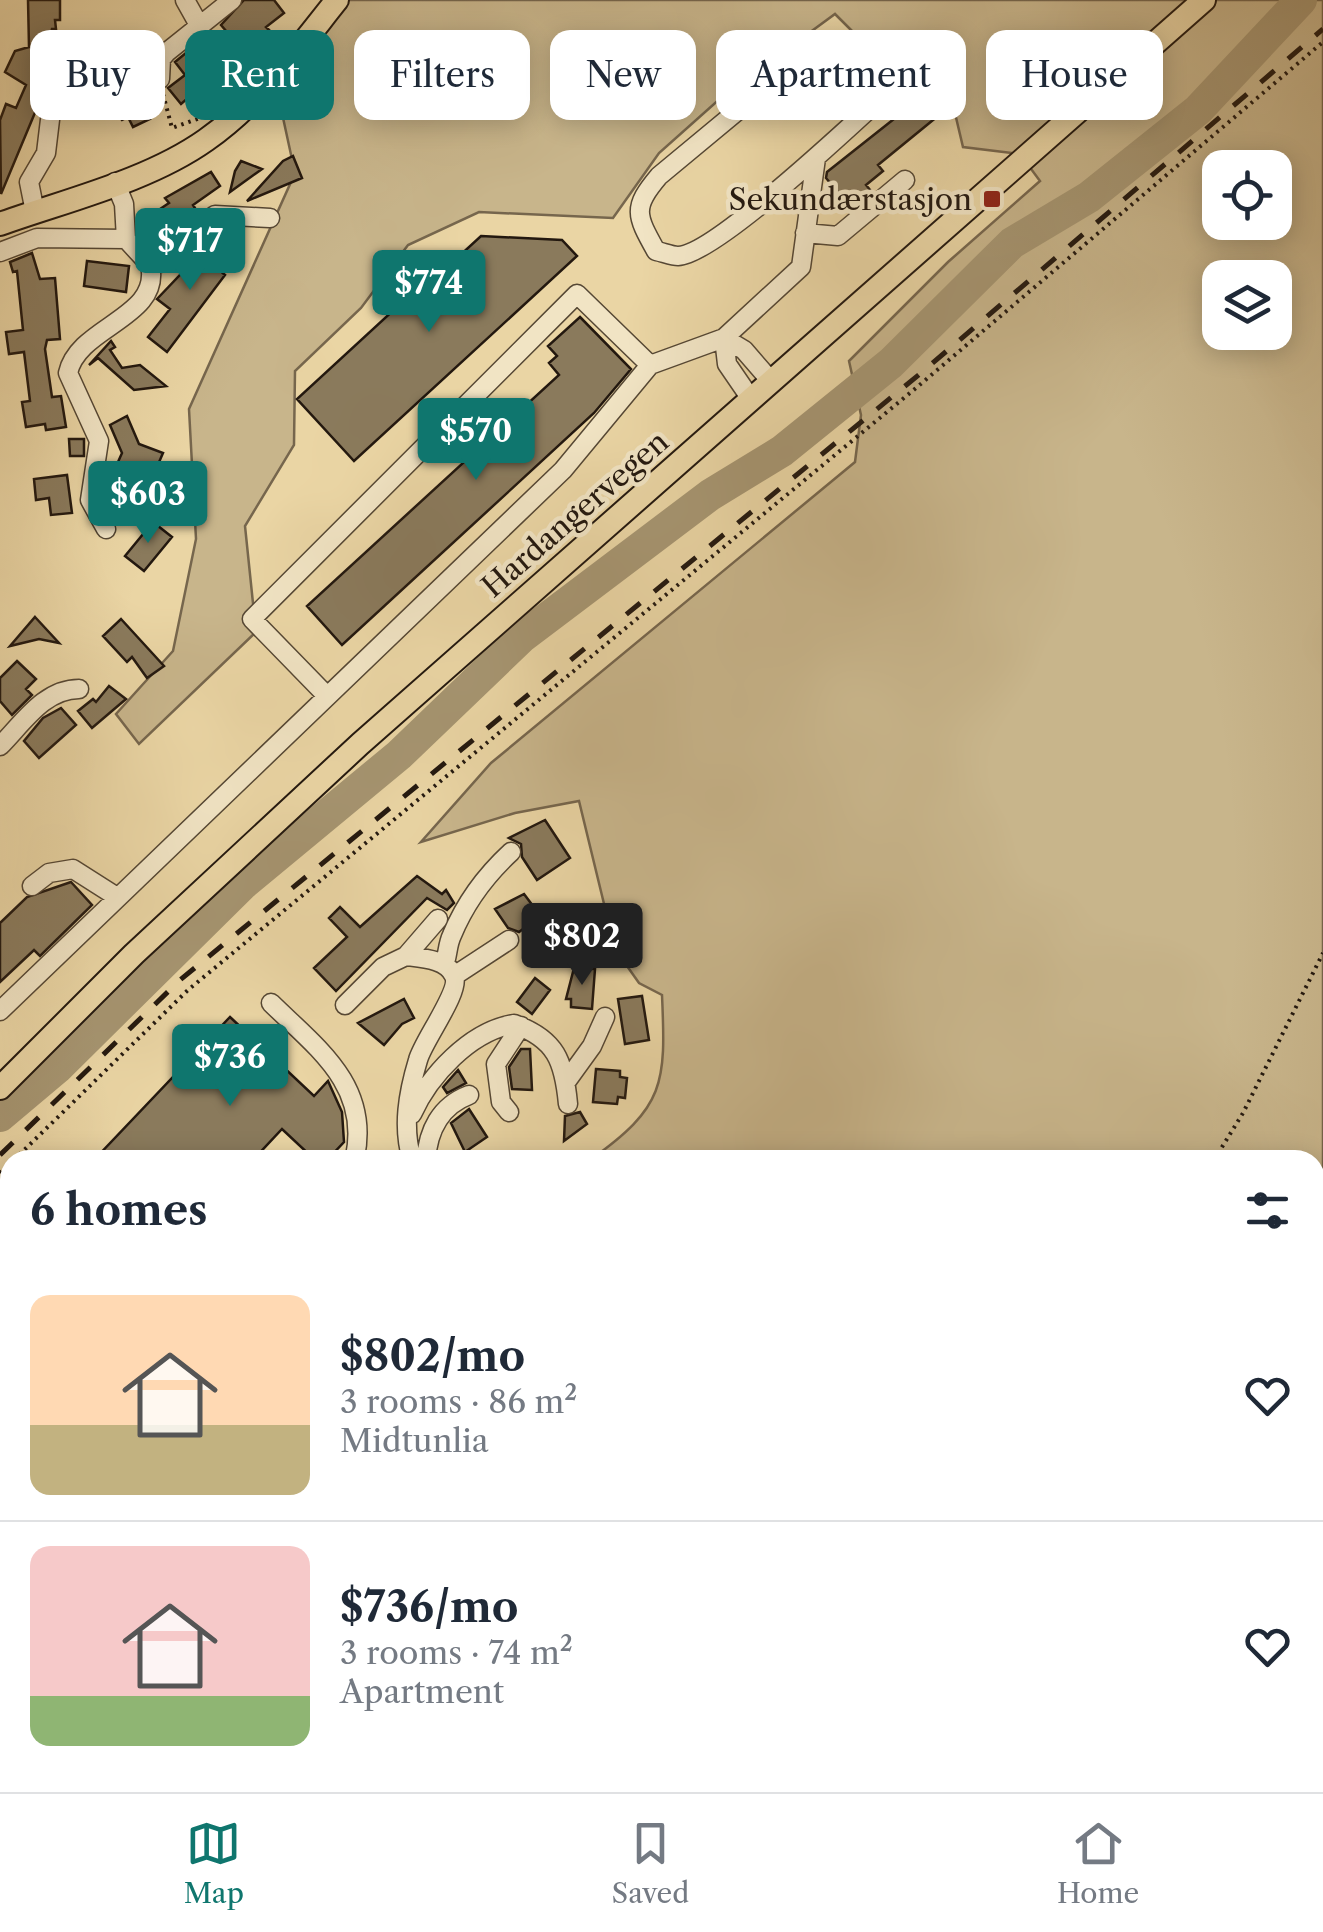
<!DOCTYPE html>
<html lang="en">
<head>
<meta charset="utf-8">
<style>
	:root { --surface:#fff; --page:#f6f6f7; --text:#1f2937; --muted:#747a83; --line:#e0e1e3; --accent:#0f766e }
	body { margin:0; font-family:"Libre Caslon Text",serif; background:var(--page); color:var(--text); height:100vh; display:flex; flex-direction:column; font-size:38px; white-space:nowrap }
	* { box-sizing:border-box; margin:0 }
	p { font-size:32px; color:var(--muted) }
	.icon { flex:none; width:55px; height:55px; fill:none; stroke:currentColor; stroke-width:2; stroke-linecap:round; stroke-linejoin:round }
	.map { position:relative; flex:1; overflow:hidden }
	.drawer { position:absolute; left:0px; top:1150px; width:1325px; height:642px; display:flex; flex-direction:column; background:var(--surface); border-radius:30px 30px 0 0; box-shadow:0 5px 25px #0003 }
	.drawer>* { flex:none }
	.guide { position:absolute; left:30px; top:30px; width:1265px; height:90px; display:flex; gap:20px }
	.controls { position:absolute; left:1202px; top:150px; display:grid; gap:20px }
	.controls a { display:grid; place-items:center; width:90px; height:90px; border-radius:20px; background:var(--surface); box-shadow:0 5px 25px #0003; font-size:50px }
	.price { position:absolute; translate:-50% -85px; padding:0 22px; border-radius:10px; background:var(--accent); color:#fff; font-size:32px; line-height:65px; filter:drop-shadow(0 2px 5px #0008) }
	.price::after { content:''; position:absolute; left:50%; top:60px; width:30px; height:22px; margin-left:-15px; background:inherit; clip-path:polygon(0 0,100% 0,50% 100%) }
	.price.on { background:#222; color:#fff }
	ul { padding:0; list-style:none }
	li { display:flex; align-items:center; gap:30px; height:250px; padding:0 30px }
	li+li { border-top:2px solid var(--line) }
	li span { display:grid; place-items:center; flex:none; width:280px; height:200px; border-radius:20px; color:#555 }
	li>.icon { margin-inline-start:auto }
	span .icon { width:120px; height:120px; fill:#fffc; stroke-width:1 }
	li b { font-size:42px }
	h2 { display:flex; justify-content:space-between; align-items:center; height:120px; padding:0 30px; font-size:42px }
	.tag { padding:0 35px; border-radius:20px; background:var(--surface); box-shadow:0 5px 25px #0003; font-size:35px; line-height:90px }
	.tag.on { background:var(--accent); color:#fff }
	.menu { display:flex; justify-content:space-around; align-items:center; height:140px; border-top:2px solid var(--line); background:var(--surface); font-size:28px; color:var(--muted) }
	.menu a { display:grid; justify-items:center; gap:5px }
	.menu .on { color:var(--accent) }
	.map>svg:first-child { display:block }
	.green { fill:#c8b58b; stroke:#76664d; stroke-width:2.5; fill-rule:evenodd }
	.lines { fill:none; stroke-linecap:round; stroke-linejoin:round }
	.river { stroke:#a69571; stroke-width:32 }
	.building { fill:#8a7a5c; stroke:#23180f; stroke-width:2.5 }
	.minor-casing { stroke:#554734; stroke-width:21 }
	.major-casing { stroke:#23180f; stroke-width:26 }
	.path { stroke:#23180f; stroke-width:4; stroke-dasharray:2.5 5; stroke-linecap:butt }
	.minor { stroke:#f1e4c4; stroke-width:18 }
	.major { stroke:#ead5a4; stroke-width:22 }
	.rail { stroke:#23180f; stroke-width:5; stroke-dasharray:18 18; stroke-linecap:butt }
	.poi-dot { fill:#8f2418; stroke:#f1e4c4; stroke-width:4 }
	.labels { text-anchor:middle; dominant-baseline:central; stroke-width:9; stroke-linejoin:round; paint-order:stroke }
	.poi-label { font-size:30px; fill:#23180f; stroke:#f1e4c4; text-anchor:end }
	.street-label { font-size:30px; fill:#23180f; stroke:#f1e4c4 }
</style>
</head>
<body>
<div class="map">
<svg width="1323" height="1792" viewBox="0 0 1323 1792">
	<rect width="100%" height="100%" fill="#ead5a4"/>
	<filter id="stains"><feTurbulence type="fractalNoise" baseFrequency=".002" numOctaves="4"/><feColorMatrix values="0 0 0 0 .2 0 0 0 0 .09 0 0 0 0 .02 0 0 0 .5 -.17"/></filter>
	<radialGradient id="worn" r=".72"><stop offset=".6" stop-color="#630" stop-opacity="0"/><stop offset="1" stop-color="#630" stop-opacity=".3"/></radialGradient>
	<path class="green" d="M341,0H1323V1792H759L764,1782H1315V1160H590C665,1107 666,1084 662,995L639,983L615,949L579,801L515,813L421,842L491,763L855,462L861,415L849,361L948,262L1040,181L1020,154L963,147L950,92L915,53L871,50L835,14L723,96L659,153L613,218L479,212L408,245L361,308L295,371L294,445L245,526L256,632L139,744L116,714L173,651L196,539L189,409L295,173L277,90ZM1220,168H1275V222H1220ZM1220,278H1275V332H1220Z"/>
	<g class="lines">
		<path class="river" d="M0,1116L57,1068L242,885L399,755L522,637L710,495L782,451L891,363L1012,243L1089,197L1198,110L1301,0"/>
	</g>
	<path class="building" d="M28,0H60V20H55L56,29H52L46,54L54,56L39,103L1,194L0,120L6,104L16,108L26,85L5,72L15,51L29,47Z
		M244,0H274L284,13L266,27L271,32L253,46L256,49L192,101L189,97L181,104L168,88L185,75L175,62L198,43L204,51L227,32L221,25Z
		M137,51L149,84L162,103L145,109L150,119L133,127L128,117L122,120L107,102L97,80L113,72L109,64Z
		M928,92L944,111L878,165L883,171L866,185L871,191L851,208L826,178L827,172Z
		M293,156L302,178L247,201L283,161Z
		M241,161L262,169L230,192L235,171Z
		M211,172L220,186L193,205L198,213L168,234L154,213L169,203L165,198Z
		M217,236L234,251L218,269L225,275L167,352L148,337L170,309L157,299Z
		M481,236L562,240L577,256L354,461L297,399L396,308L389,300L390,290L414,263L431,282Z
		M32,253L40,279L55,278L60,339L47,340L45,349L52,397L61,396L66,427L46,430L45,424L26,427L22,402L30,401L24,352L9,354L6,332L23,330L17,271L13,272L10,262Z
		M87,261L129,266L126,292L84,286Z
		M580,317L631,369L594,413L342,645L307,606L559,375L549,363L557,356L548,346Z
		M111,341L115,347L110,350L122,368L140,365L166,386L134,390L98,358L89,365Z
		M127,416L139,444L163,453L147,490L130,483L136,469L118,462L122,453L110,425Z
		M69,439H84V456H70Z
		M67,475L72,513L51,515L49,498L36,500L34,479Z
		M153,522L172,537L144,571L125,556Z
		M35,617L59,643L39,639L10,646Z
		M121,619L164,666L147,678L132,657L127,662L103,636Z
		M17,661L36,679L26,689L32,695L12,715L0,701V678Z
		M109,686L126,699L92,728L78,711L93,699L96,702Z
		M61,708L76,725L39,758L24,741L43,718Z
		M545,820L570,858L537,880L522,857L521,844L509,838Z
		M417,876L442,894L446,890L454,903L447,910L427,898L336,991L314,968L347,937L329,918L340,907L360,927Z
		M71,882L92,905L40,956L34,950L0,982V923L27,897Z
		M524,894L536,910L527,916L531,923L519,932L508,928L495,909Z
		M574,968L595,969L592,1009L571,1007V999H566Z
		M535,978L550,990L532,1014L517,1002Z
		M642,996L649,1040L625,1044L618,999Z
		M404,999L414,1018L402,1024L384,1045L358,1023Z
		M230,1017L314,1096L328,1081L342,1112L344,1142L327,1160H315L282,1129L253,1160H94Z
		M521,1049H530L532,1090L512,1089L509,1067Z
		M596,1069L620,1071V1077L627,1078L625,1098L618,1097L617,1104L593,1102Z
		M458,1070L466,1083L447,1093L443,1087Z
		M469,1109L487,1137L465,1152L451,1123Z
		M580,1112L587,1124L564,1141L565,1116Z"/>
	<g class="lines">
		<g class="minor-casing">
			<path id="minor" d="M185,0L199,25
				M825,48L879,100C847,129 714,255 678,256C672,256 662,252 656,251C636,215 632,208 659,176L806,54Z
				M160,79L161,59L167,52L232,0
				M35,212L29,182L46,153L52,103L70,50
				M805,233L838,236L905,180
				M0,252L37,238L126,239L124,204L115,182
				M150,265L160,263L215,215L270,218
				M724,338L727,364L751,399
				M724,338L744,350L770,380
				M106,529L90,500L99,441L68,373C78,326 162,318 150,265L126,239
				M326,695L252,619L577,294L650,365
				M0,746C23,723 44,689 79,689
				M32,886L49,873L73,869L117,897
				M406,956L438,919
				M444,965C448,956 447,945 452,935C466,901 485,876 511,852
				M454,976L509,940
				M271,1003C317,1048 370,1085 355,1157
				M345,1005L383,967L406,956C422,958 447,959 454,976C461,991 423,1041 418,1060C408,1093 402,1127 412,1160
				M0,1011L563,470L650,365L724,338L801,267L816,158
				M566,1082L592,1046L605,1017
				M509,1112L501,1102L496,1064L521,1026
				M412,1114C429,1076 470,1031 514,1024C556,1039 564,1061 568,1104
				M426,1160C428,1131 440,1106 469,1095
				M0,1476L10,1502
				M0,1555L10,1546
				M0,1717L10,1708
				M148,1782L150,1792
				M306,1782L313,1792
				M263,1792L290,1782"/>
		</g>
		<g class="major-casing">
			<path id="major" d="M0,224C67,200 148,181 206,140C259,103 297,50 337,0
				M0,1088L134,954L360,744L1204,0"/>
		</g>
		<path class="path" d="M163,94L172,128L200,118
			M14,1160L188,990L916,388L1323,42
			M1214,1160L1243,1113L1323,953
			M0,1173L10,1163
			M1315,1623L1323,1624
			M71,1782V1792
			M217,1782L219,1792
			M631,1782L639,1790L650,1782
			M663,1782L665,1792
			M762,1792L766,1782
			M1017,1792L1019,1782"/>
		<use href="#minor" class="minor"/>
		<use href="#major" class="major"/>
		<path class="rail" d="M0,1155L180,980L921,373L1323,29"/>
	</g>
	<rect class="poi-dot" x="982" y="189" width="20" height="20" rx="5"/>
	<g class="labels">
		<g class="poi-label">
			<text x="972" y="199">Sekundærstasjon</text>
		</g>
		<g class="street-label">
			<text transform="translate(575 514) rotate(-41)">Hardangervegen</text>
		</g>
	</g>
	<rect width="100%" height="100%" filter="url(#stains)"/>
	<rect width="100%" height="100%" fill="url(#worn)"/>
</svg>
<div class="controls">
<a><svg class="icon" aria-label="locate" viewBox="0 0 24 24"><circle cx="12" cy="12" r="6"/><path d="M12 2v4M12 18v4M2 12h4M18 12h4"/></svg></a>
<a><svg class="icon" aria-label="layers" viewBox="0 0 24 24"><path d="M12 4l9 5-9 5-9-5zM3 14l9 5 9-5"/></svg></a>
</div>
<b class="price" style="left:190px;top:293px">$717</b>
<b class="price" style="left:429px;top:335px">$774</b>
<b class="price" style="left:476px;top:483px">$570</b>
<b class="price" style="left:148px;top:546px">$603</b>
<b class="price on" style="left:582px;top:988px">$802</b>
<b class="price" style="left:230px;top:1109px">$736</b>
<div class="guide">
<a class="tag">Buy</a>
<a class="tag on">Rent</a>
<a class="tag">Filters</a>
<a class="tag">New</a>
<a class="tag">Apartment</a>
<a class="tag">House</a>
</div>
<section class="drawer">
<h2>6 homes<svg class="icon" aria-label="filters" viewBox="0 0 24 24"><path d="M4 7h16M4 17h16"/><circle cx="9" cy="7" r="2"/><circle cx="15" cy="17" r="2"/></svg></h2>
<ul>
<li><span style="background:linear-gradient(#ffd9b3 65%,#c2b280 0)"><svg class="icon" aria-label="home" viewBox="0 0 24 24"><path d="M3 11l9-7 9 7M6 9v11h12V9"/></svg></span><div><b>$802/mo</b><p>3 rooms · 86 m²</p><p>Midtunlia</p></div><svg class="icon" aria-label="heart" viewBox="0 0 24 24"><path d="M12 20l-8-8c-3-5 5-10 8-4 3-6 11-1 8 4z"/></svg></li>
<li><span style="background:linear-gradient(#f6c9c9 75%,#8fb573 0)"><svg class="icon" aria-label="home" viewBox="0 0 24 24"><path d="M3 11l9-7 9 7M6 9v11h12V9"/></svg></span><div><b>$736/mo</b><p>3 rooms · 74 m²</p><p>Apartment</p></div><svg class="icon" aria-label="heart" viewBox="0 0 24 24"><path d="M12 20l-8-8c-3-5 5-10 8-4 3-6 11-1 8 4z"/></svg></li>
</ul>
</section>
</div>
<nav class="menu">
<a class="on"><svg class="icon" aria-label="map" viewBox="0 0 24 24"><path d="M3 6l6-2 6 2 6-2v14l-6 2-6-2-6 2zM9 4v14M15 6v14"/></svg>Map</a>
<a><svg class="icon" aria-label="saved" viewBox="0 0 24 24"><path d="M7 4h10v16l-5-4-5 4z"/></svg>Saved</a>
<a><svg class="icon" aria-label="home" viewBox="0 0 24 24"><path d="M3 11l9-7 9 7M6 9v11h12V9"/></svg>Home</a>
</nav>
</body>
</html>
